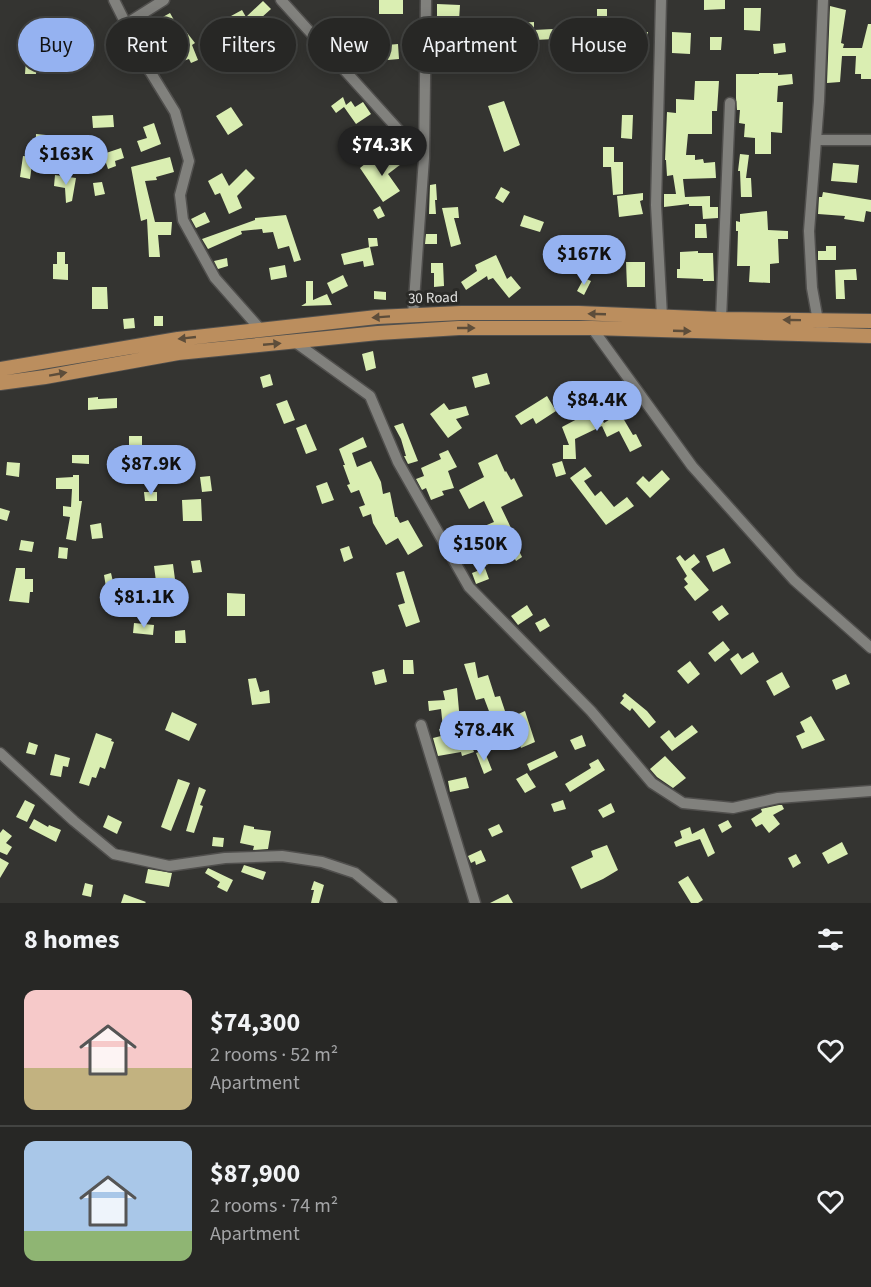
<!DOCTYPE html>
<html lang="en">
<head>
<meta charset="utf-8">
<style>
	:root { --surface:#272725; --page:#2f2f2d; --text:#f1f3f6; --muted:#a4a5a7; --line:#434442; --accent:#95b2f1 }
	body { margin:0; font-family:"Source Sans 3",sans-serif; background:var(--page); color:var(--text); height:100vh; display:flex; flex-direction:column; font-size:22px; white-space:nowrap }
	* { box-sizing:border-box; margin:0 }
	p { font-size:20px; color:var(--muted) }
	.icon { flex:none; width:33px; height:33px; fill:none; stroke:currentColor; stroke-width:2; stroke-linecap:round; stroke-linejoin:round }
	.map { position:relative; height:903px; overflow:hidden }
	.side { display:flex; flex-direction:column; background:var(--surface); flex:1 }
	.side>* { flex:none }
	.hud { position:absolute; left:18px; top:18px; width:836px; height:54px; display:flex; gap:12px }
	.price { position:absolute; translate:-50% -51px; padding:0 14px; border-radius:21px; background:var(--accent); color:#111; font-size:20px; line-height:39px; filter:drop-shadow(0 2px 3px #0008) }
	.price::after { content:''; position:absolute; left:50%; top:36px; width:18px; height:14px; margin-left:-9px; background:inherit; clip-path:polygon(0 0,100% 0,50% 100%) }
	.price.current { background:#222; color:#fff }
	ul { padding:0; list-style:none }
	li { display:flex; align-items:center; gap:18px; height:150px; padding:0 24px }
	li+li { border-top:2px solid var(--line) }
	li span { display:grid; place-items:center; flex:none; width:168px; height:120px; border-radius:12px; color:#555 }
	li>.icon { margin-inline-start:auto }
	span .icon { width:72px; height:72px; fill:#fffc; stroke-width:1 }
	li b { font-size:26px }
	h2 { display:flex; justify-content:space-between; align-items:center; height:72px; padding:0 24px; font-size:26px }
	.chip { padding:0 21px; border-radius:27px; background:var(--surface); box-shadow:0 3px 15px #0003,0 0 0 2px var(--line); font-size:21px; line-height:54px }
	.chip.current { background:var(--accent); color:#111 }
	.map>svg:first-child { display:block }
	.building { fill:#daeeb2 }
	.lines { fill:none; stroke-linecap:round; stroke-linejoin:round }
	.minor-casing { stroke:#504f4d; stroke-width:13 }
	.major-casing { stroke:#504f4d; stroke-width:16 }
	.minor { stroke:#81817d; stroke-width:10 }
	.major { stroke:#bb8e5e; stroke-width:14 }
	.oneway { fill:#5d4d3a }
	.labels { text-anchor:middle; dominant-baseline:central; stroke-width:6; stroke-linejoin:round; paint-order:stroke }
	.street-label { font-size:15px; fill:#e3e3e1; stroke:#2a2a27 }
</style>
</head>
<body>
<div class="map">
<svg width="871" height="903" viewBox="0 0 871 903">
	<rect width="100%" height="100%" fill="#343431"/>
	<path class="building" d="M379,0H403V14H379Z
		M704,0H725V9L704,10Z
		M263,1L271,9L261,18L259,16L236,27L231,16L242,10L246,17Z
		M437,4L460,5L458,35L445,36L444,25L437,24Z
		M830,6L846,10L841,43L844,44L843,48H862L868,24H871V79H861V74H855L856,56H842L840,82L827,83Z
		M744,8H761L760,31L744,30Z
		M597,9H607V23H617V36H633L632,59L612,58L613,46L595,45V41L585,40L586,27H581L582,16L597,17Z
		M170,13L178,27L181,25L195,43L192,45L198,60L191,63L189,59L180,62L176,52L165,35L170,32L161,18Z
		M534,22V30L553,29L554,39L535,40V43H519L518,23Z
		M220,26L224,36L207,43L203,33Z
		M283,28L288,36L281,41L275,33Z
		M634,32H648V41L635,42Z
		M672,32L691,33L690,54L672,53Z
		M710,37H722L721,50H710Z
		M36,42L47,43V56L35,55Z
		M785,43L786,52L774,54L773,44Z
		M398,44L399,59L377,61L376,46Z
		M71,48L79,49L77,63L69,61Z
		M471,48H480V63L472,64Z
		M26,59L37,60L36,74H25Z
		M441,59L458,60L457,68H441Z
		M759,73H778V75L792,74L793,84L778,86L777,102H783L782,133L771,132V154H755V138L744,137L745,124L739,123L740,110H737L736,98V74H759Z
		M695,81H719L717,111H712V134H688L686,155H695V160L703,159L704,163L715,162L716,178L683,179L685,197L710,196V207H718V218L703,219L702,206H689V204L664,207V194H676L673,175L667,176L666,160H665L667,112L676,113V99L694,100Z
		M343,97L346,105L351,101L355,107L363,102L371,114L356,124L344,107L336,113L331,106Z
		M504,101L520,145L504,152L488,106Z
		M231,107L243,125L228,135L216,116Z
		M113,115L114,127L93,128L92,116Z
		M622,115H633L632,139L621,138Z
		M154,123L161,144L141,152L137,141L147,138L143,127Z
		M36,134L46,135L45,152H49V162L35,161Z
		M603,147H614V162H623V194L613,195L611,167H603Z
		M121,148L124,158L115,161L116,166L108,169L103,154Z
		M740,154L749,155L746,178H751L752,197H741L740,171H738Z
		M23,156L33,157L30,179L20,177Z
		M408,156L409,158L388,174L400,191L383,202L360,168L371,159L377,166L385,161L387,164Z
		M170,157L174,172L156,177L157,180L145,181L155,222H172L171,235H158L160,257H149L147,219L141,221L131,167Z
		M833,163L859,165L857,183L831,181Z
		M246,169L255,178L237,196L242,208L229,214L220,193L215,195L208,181L222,173L229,186Z
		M55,175L76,178L72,201L66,203L65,188L54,186Z
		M102,182L105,194L95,196L93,183Z
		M436,184L437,200H435L436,214H429L430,185Z
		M501,187L510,192L503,203L495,198Z
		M823,192L871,200V212L866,211L864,222L844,219L845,216L818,214L819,197H822Z
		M643,193V200L640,201L643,214L619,217L617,196Z
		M380,206L385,216L378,219L373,210Z
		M458,207L459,218H454L461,244L451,247L442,208Z
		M767,211L768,230L788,231V239H778L779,263L770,264V283L749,282L750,266H737L738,231H736V221L740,222V214Z
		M205,212L210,222L196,228L191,219Z
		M286,215L301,260L294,262L289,246L278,249L273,232L263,233L262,229L241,231L242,234L208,249L202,239L255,220V218Z
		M524,215L544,222L540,232L520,226Z
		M695,224H706L707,238H695Z
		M426,234H437V244H425Z
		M368,238H377L378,246L369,247Z
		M826,246H836V260H818V251H826Z
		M370,247L374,265L364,267L363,261L344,265L341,254Z
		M698,251V253H713L714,281H703V279L677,278V269H680V252Z
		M57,252H65V264H68V280L53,279V264H57Z
		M496,255L507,279L511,276L521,288L509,298L493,278L488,280L487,276L466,290L461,282L477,271L475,265Z
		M227,258L228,266L218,269L214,261Z
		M626,262H645V287H627Z
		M431,263H443L444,286L434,287V273H431Z
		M285,265L287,277L271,280L269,268Z
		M856,269L857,280H844L845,299H836L835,270Z
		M343,275L348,286L332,294L327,283Z
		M584,278L591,281L584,295L577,291Z
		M306,281H313V300L327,294L332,305L301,306L306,303Z
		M92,287H107L108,309H92Z
		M374,291L386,292V300L374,299Z
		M154,316H163V326H154Z
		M134,318L135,328L124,329L123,319Z
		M373,351L376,368L366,371L362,354Z
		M487,373L490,384L475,388L472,377Z
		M270,374L273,385L263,388L260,377Z
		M580,389L588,397L579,407L571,399Z
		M547,396L556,411L536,424L533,418L521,425L515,416Z
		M98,397V399L117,398V408L88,410V398Z
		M287,400L295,420L284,424L276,404Z
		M444,403L449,410L466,406L469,415L456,419L462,428L448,438L430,414Z
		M596,409L604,423L620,413L633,435L636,434L642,446L630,452L619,431L607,437L602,426L575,439L576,459H563V445H569L562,427Z
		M403,423L418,461L408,464L404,456H406L401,439L394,426Z
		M306,424L317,450L306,454L296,428Z
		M129,436H142V446H129Z
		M363,437L367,447L352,453L357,467L371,461L381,482L383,494L390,492L395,517H397L400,523L408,520L423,546L408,555L398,538L386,545L373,523L371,514L363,517L359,507L365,505L359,490L351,493L347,485L350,484L343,465H345L339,449Z
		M448,450L457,467L448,471L454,488L442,491L444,495L431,500L426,488L422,490L416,479L424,476L421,468L441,459L439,454Z
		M497,454L505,472L506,471L511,480L514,478L523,496L501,507L512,530L509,531L522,557L516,561L507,544L486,552L478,533L484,531L482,527L494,522L484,501L469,509L459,490L484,477L478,463Z
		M72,455H89V464L72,463Z
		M562,461L566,474L556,477L552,464Z
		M7,462L20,463L19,477L6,475Z
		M585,467L592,476L584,481L595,496L601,491L614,507L627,497L634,506L606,525L570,478Z
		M662,470L670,479L650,498L636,483L643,476L649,482Z
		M73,475H79V501H82L76,541L66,539L70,517L63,516V506L71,507L72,489H56V478L73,477Z
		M210,476L212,491L202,492L200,477Z
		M327,482L334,500L322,504L316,486Z
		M144,492H157V501H145Z
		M201,499L202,521H183L182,500Z
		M0,508L10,511L7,521L0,519Z
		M101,523L103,538L92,539L90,525Z
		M21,540L34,542L32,552L19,550Z
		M349,546L353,558L344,562L340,549Z
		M59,547L68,548L67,559L58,558Z
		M724,548L731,563L713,572L706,556Z
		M490,551L495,560L487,565L482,555Z
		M694,554L700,562L691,569L709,590L695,601L684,587L688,584L684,579L687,576L676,558L680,555L685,561Z
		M200,560L202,572L193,573L191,561Z
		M173,564L176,587L157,589L154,566Z
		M16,568H25V579H33V592H30L29,603L9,601Z
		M485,568L489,579L476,584L472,573Z
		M404,571L420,622L406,627L398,605L405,603L396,573Z
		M111,573L114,586L106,587L104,575Z
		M227,593L245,594V616H227Z
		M527,605L533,615L518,625L511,616Z
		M722,605L729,614L719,621L712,612Z
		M545,618L550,626L540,632L535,623Z
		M134,623L154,625L153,635L133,633Z
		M185,630L186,643H175V631Z
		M723,641L730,650L715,662L708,653Z
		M753,652L759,662L741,675L730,659L738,653L742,659Z
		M403,660H413L414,674H403Z
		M690,661L700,674L688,684L677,671Z
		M475,662L478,678L488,675L495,697L500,696L506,714L492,719L484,698L476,700L464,664Z
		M384,669L387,682L375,685L372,672Z
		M782,672L790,687L774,696L766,681Z
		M846,674L850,684L836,690L832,680Z
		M256,678L260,692L269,690L270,703L252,705L248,679Z
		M457,688L461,733L466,731L474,752L462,756L461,752L438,756L433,738L441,736L439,729L443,728L441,709L429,711L428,701L445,700L443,691Z
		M625,693L647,711L656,722L649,728L632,708L630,711L620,703L624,698L622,696Z
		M525,711L535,742L521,748L517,737L521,735L514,716Z
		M172,712L197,724L189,741L165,730Z
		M811,716L825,740L802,749L796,736L805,732L800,722Z
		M497,722L503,731L491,738L485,729Z
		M692,725L698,732L672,751L660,737L669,730L675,738Z
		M96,733L112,739L111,741L114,742L105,769L100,767L96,778L92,777L89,786L79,783Z
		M582,735L586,746L575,750L570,740Z
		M29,742L38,745L35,755L26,753Z
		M484,750L492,770L484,774L476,753Z
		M555,751L558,757L530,771L527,764Z
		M55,754L70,758L68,767L63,766L61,777L50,775Z
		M665,756L686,778L673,788L657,777L650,769Z
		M598,759L605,770L570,792L565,784L591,768L589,764Z
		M527,773L536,787L525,793L516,779Z
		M466,777L469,788L450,792L448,781Z
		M178,779L190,783L171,831L161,827Z
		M199,787L206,790L200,805L203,806L194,833L186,831Z
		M25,800L35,805L27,822L16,817Z
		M563,800L566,809L554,812L551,804Z
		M611,803L615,812L603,818L598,810Z
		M779,805H782L784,809L773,815L780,824L769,833L762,824L756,827L751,819L762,812L761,809Z
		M108,815L122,822L117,834L103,827Z
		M34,819L48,827L49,825L61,830L56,842L29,828Z
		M728,820L732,827L722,833L718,825Z
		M499,824L503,832L492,837L488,829Z
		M244,825L254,827V829L271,831L268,849L253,850L254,846L240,843Z
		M690,827L692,834L704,828L715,853L708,857L700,839L676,847L674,842L682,838L680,831Z
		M3,829L12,836L6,843L12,847L7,855L0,852V833Z
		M213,837L224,838L223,847L212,846Z
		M842,842L848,854L828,864L822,853Z
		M607,845L618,870L603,879L581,889L571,867L593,857L591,851Z
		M481,850L486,861L476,865L475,861L471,863L468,856Z
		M796,854L801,863L793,868L788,858Z
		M0,858L9,863L0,878Z
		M244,865L266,872L263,880L241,872Z
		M208,868L233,880L227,892L217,887L220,882L205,873Z
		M148,869L172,873L169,887L145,883Z
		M688,876L703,900L698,903H691L678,882Z
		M314,881L324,885L319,903H311L314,890H311Z
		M85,883L93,885L91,897L82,895Z
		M124,894L146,902L145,903H121Z
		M508,894L513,903H490Z"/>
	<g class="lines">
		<g class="minor-casing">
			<path id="minor" d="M114,0L148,68L175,112L189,161L180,195L183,220L215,278L261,330
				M281,0L424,158
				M661,0L656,205L662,316
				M823,0L819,101L809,231L812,288L818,321L828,336
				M126,24L164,0
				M816,140H871
				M413,315L424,158L426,0
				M721,319L730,103
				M592,328L692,466L794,580L871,648
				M295,342L370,396L398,462L469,587L591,711L652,783L683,803L733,808L778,798L871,791
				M421,725L475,903
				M0,753L74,821L114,854L169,866L225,858L282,856L322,862L355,873L392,903"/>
		</g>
		<g class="major-casing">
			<path id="major" d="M0,369L178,339L377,317L461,313H579L721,319L871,321
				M0,383L45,377L178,353L378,333L459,328H592L871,336"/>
		</g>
		<use href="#minor" class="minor"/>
		<use href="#major" class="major"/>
	</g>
	<defs><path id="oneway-solid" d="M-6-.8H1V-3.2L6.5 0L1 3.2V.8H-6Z" transform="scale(1.5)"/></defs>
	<g class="oneway">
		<use href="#oneway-solid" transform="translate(597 314) rotate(-178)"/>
		<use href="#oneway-solid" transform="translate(381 317) rotate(176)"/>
		<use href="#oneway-solid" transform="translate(792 320) rotate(-179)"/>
		<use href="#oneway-solid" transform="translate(466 328)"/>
		<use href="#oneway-solid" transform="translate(682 331) rotate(2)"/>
		<use href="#oneway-solid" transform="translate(187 338) rotate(174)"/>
		<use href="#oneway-solid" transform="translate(272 344) rotate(-5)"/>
		<use href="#oneway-solid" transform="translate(58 374) rotate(-10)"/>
	</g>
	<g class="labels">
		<g class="street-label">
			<text transform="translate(433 298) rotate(-2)">30 Road</text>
		</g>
	</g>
</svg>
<b class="price current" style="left:382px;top:177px">$74.3K</b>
<b class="price" style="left:66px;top:186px">$163K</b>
<b class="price" style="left:584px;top:286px">$167K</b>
<b class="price" style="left:597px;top:432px">$84.4K</b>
<b class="price" style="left:151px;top:496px">$87.9K</b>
<b class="price" style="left:480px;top:576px">$150K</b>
<b class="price" style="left:144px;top:629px">$81.1K</b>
<b class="price" style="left:484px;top:762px">$78.4K</b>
<div class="hud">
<a class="chip current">Buy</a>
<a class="chip">Rent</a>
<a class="chip">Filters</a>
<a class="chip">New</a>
<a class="chip">Apartment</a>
<a class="chip">House</a>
</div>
</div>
<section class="side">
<h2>8 homes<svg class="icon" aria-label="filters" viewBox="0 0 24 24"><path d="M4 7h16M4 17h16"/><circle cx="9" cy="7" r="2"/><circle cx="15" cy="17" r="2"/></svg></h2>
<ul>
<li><span style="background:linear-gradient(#f6c9c9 65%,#c2b280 0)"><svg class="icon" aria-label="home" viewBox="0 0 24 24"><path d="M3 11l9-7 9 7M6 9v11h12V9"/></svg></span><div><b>$74,300</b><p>2 rooms · 52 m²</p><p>Apartment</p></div><svg class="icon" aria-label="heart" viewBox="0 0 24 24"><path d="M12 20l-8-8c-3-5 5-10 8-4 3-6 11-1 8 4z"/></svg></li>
<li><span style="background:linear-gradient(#a9c7e8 75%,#8fb573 0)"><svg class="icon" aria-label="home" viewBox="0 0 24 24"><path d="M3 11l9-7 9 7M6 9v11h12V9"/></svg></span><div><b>$87,900</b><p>2 rooms · 74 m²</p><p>Apartment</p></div><svg class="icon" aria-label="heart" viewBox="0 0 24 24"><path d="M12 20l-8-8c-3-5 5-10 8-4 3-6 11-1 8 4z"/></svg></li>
</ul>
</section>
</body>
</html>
